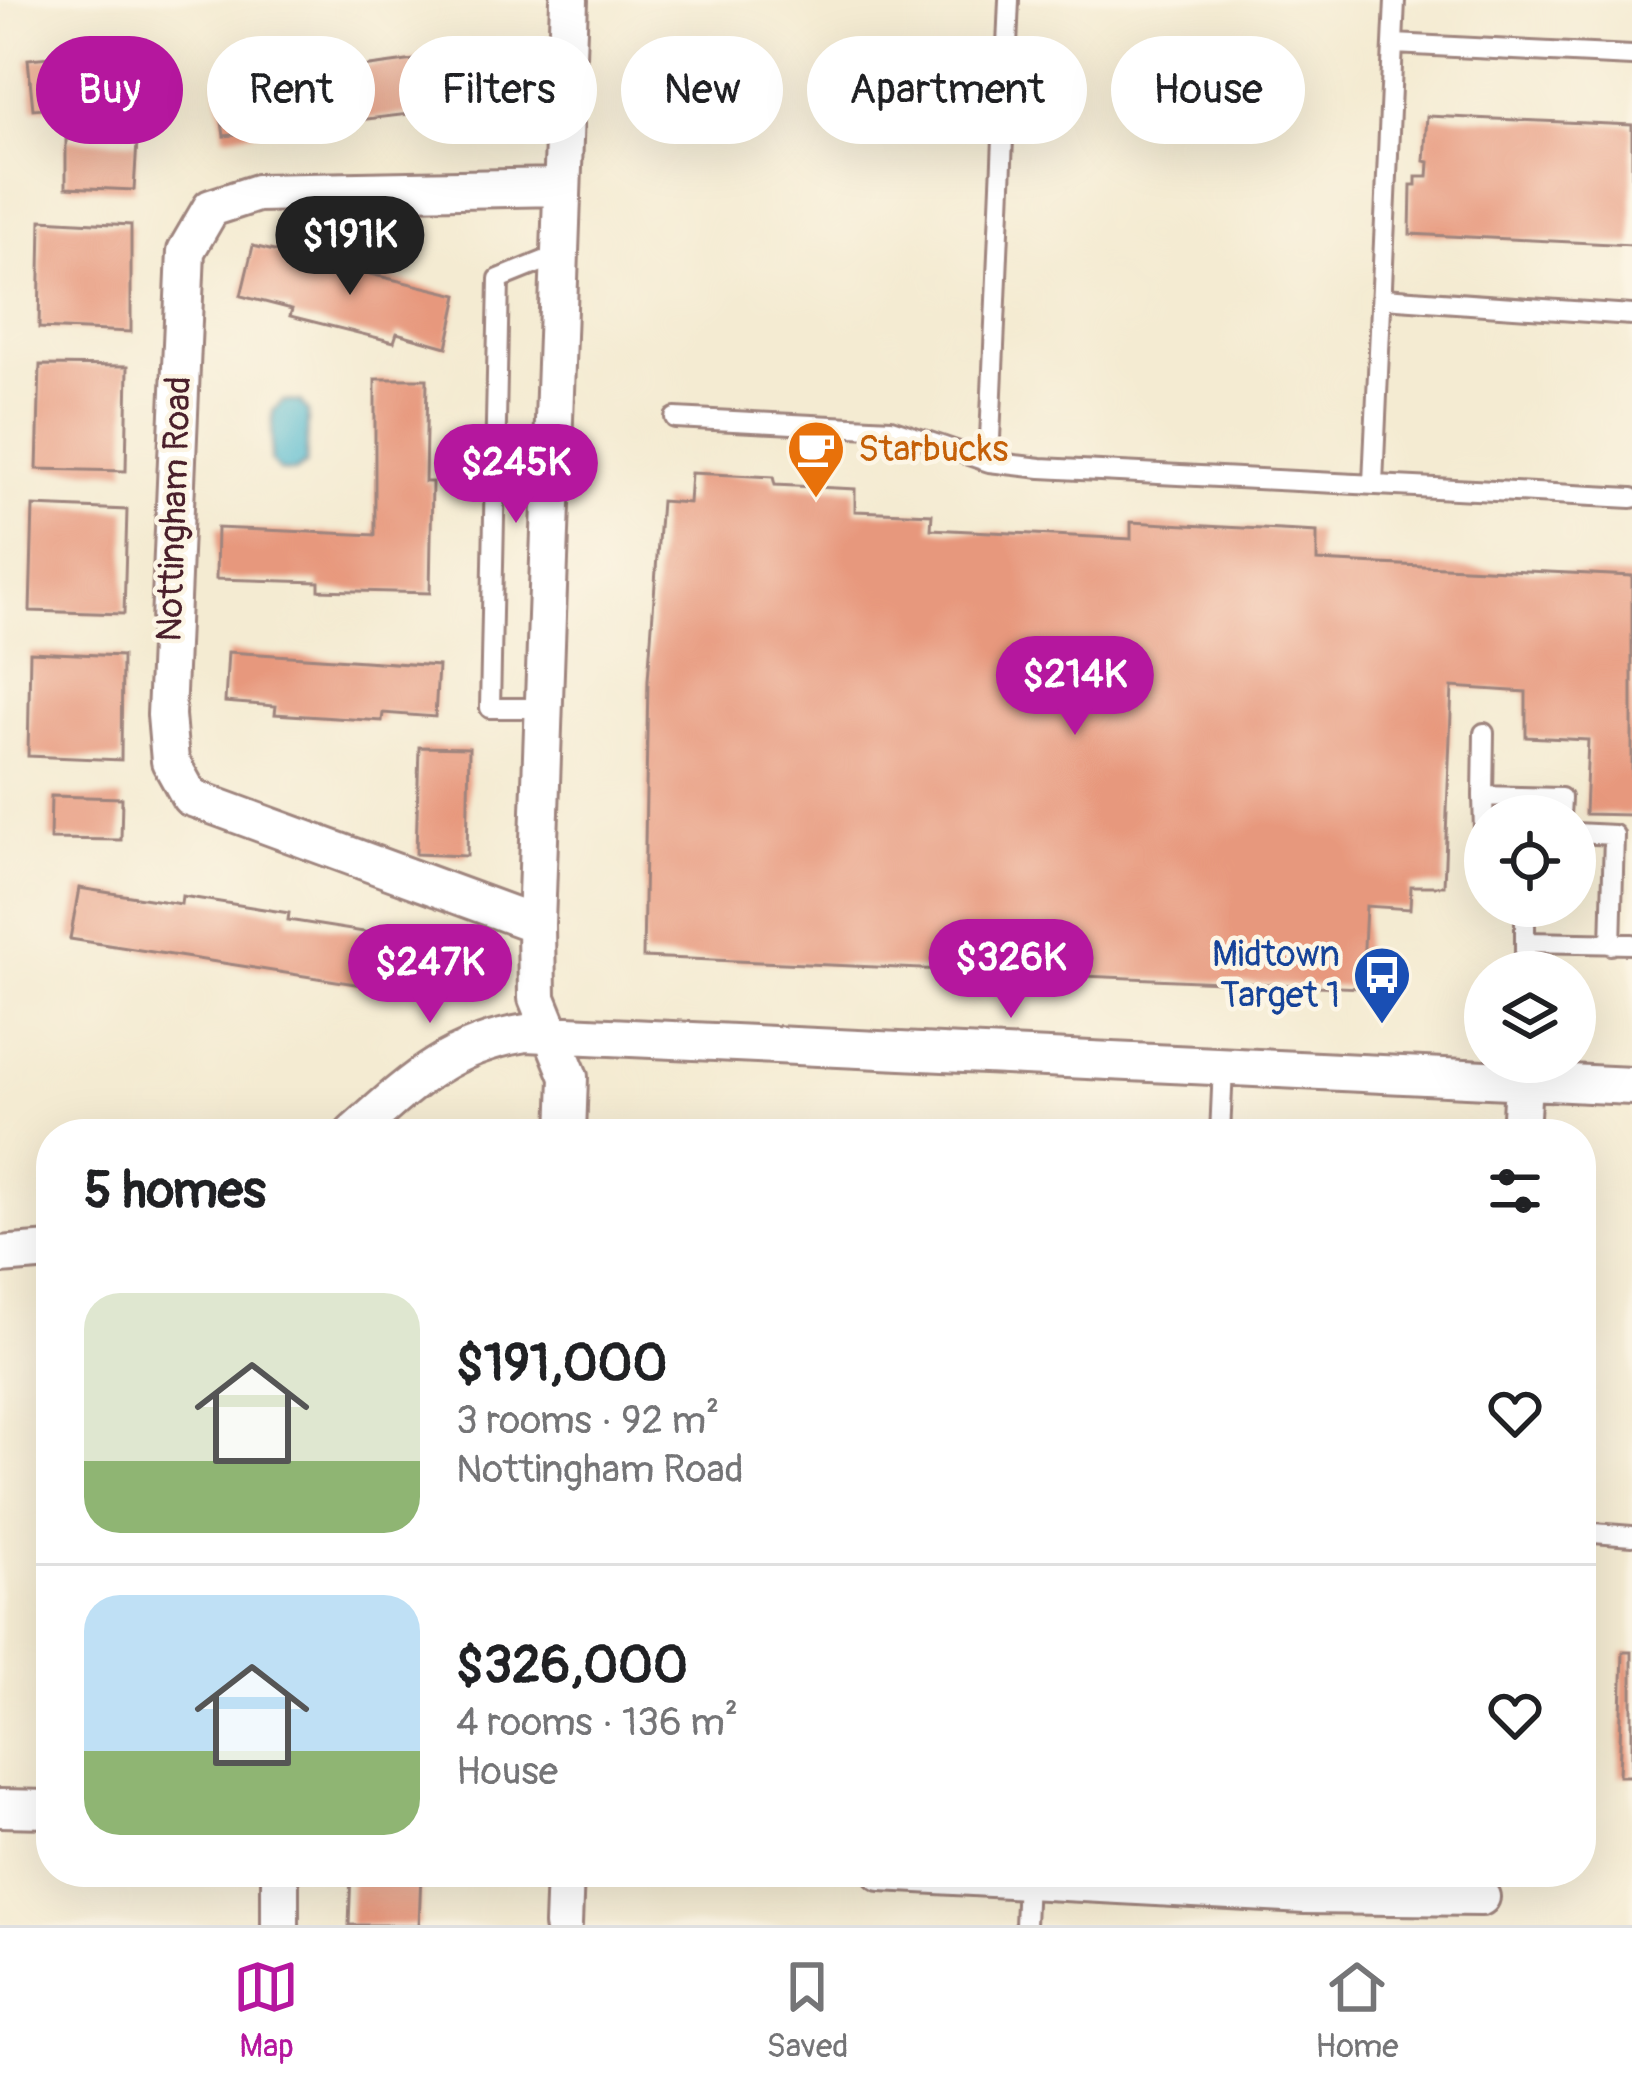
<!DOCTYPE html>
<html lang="en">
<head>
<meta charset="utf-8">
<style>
	:root { --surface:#fff; --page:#f6f6f6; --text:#202124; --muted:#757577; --line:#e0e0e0; --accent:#b5179e }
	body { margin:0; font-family:Pangolin,sans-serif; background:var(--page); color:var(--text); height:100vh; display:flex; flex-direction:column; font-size:45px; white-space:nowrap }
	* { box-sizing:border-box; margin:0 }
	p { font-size:39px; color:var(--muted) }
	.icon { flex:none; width:66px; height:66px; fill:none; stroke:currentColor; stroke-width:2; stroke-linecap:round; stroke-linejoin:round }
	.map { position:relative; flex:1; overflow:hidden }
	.drawer { position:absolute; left:36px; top:1119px; width:1560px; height:768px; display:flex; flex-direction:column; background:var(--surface); border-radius:48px; box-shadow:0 12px 48px #0002 }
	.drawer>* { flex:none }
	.guide { position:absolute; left:36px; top:36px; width:1560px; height:108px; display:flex; gap:24px }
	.buttons { position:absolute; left:1464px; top:795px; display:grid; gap:24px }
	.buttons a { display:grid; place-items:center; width:132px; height:132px; border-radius:50%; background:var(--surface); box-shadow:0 12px 48px #0002; font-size:60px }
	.price { position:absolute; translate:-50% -102px; padding:0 27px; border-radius:42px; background:var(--accent); color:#fff; font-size:39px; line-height:78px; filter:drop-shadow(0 3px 6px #0008) }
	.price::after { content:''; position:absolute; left:50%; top:72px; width:36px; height:27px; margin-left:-18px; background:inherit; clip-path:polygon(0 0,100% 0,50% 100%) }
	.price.on { background:#222; color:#fff }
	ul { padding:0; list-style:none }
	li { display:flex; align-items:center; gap:36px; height:300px; padding:0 48px }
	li+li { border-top:3px solid var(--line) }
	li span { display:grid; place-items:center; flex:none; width:336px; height:240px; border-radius:36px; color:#555 }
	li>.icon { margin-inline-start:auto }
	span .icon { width:144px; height:144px; fill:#fffc; stroke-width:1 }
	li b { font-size:51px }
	h2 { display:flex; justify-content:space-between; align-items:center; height:144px; padding:0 48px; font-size:51px }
	.chip { padding:0 42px; border-radius:54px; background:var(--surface); box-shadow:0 12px 48px #0002; font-size:42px; line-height:108px }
	.chip.on { background:var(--accent); color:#fff }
	.tabs { display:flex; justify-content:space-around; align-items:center; height:168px; border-top:3px solid var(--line); background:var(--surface); font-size:33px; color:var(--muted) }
	.tabs a { display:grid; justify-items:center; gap:6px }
	.tabs .on { color:var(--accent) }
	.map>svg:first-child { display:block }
	.water { fill:#50b8ce; stroke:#4d6c7c; stroke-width:3 }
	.building { fill:#e7987d }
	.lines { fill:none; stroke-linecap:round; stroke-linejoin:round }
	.service-casing { stroke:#9f857e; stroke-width:24 }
	.minor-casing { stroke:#9f857e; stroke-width:42 }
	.service { stroke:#fff; stroke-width:18 }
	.minor { stroke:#fff; stroke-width:36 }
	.labels { text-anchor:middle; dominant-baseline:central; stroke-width:9; stroke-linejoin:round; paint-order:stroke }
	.food-label { font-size:36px; fill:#c56008; stroke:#fcf5e5; text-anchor:start }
	.street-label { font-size:36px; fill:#4a1f2b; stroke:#fcf5e5 }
	.transit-label { font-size:36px; fill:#164399; stroke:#fcf5e5; text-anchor:end }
</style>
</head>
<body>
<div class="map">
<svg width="1632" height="1925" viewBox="0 0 1632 1925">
	<rect width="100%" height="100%" fill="#fcf5e5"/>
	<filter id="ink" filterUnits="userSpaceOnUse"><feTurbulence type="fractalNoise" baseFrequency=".00833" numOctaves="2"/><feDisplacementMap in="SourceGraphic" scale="24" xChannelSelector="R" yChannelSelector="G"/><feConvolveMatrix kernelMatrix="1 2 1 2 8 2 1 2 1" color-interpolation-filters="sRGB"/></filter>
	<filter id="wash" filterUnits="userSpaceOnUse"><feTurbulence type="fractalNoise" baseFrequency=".004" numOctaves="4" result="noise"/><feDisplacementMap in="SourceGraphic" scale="48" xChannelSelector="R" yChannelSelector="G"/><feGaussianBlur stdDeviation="2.7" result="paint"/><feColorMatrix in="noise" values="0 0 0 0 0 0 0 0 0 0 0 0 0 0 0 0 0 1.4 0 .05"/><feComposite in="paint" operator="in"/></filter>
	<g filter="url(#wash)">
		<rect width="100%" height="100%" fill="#f4ebd2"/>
		<path class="water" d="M283,401L300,402L308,412L306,464L294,472L279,471L271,461L273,411Z"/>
		<g id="blocks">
			<path class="building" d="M479,47L485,105L224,136L216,79L273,71V79L422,59L421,54Z
				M137,49L144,100L33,109L28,59Z
				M1427,116L1632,125V245L1410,234L1411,185H1416V177H1428L1429,162L1424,161Z
				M66,139L137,142L134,190L66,187Z
				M41,220L131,225V332L39,328Z
				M253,246L458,295L447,347L397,333L394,342L290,316L292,309L241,296Z
				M40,365L128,366L126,471L37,469Z
				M375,379H427L425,482H432L430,593L319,590V582L216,579L217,528L375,535Z
				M691,473L773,477L775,485L855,489V511L932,514L931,529L1131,539V522L1317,532V561L1632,576V815L1585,814L1588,740L1526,737V692L1452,687L1444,886H1411L1410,909L1366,906L1362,988L643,957L648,680L661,501L689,503Z
				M33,506L127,510L124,614L30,611Z
				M30,652L122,656L121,760L28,756Z
				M228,652L438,666L435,717L383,713L382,721L275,714L276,706L225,702Z
				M419,747L469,748L467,856L416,854Z
				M51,796L122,798L121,840L50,839Z
				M79,888L181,904L182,896L289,913L288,920L389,936L381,988L70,939Z
				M1623,1652H1632V1776H1619Z
				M351,1872H421L419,1925H349Z"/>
		</g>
	</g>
	<g filter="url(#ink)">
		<use href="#blocks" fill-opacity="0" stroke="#9f857e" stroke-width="3"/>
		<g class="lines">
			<g class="service-casing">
				<path id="service" d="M1394,44L1632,56
					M1383,298L1632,315
					M675,418L891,429L989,462L1041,468L1632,498
					M989,462L1009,0
					M1373,483L1395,0
					M546,708H490L499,279L561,254
					M1484,733L1483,796L1561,798L1560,816
					M1483,796L1485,868
					M1575,833L1614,835L1611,945
					M1525,906V942
					M1525,972V942L1632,944
					M1220,1134L1223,1067
					M1581,1532L1632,1536
					M1025,1925L1027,1880"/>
			</g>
			<g class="minor-casing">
				<path id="minor" d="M536,924L190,797L170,761L166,715L186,251L211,208L257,193L562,187
					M353,1134C409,1084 448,1045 526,1033L1632,1086
					M567,1134L569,1077L537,998L536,924L569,0
					M1520,1134L1523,1081
					M0,1255L51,1251
					M0,1808L51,1809
					M881,1872L1305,1895L1481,1897
					M280,1925V1872
					M563,1925L565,1872"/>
			</g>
			<use href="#service" class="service"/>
			<use href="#minor" class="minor"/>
		</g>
	</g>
	<defs>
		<g id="cafe-pin" transform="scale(3)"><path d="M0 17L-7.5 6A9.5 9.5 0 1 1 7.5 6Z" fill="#e8710a" stroke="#fcf5e5"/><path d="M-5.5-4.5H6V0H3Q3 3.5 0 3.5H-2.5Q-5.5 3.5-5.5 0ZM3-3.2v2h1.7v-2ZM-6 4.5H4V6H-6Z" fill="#fff"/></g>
		<g id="bus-pin" transform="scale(3)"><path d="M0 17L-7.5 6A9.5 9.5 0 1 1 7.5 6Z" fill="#1a4fb4" stroke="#fcf5e5"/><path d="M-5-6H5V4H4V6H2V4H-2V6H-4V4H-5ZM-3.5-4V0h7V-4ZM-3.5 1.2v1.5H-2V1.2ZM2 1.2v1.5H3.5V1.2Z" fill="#fff"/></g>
	</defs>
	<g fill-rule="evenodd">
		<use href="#cafe-pin" x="816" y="449"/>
		<use href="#bus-pin" x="1382" y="975"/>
	</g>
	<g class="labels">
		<g class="food-label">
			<text x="858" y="449">Starbucks</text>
		</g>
		<g class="street-label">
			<text transform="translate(174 509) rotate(-88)">Nottingham Road</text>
		</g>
		<g class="transit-label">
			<text x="1340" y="954">Midtown<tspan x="1340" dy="41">Target 1</tspan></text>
		</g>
	</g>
</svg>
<div class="buttons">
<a><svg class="icon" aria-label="locate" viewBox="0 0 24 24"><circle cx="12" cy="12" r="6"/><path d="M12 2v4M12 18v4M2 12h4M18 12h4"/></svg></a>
<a><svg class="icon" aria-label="layers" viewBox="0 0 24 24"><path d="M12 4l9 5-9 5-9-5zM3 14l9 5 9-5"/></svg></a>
</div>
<b class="price on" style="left:350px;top:298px">$191K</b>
<b class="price" style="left:516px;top:526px">$245K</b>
<b class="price" style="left:1075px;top:738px">$214K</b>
<b class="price" style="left:1011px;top:1021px">$326K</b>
<b class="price" style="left:430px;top:1026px">$247K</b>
<div class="guide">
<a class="chip on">Buy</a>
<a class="chip">Rent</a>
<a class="chip">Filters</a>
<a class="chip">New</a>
<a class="chip">Apartment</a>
<a class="chip">House</a>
</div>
<section class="drawer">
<h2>5 homes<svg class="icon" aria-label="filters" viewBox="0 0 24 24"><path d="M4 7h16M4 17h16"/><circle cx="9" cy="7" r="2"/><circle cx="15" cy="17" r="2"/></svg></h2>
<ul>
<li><span style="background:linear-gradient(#dfe7d0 70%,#8fb573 0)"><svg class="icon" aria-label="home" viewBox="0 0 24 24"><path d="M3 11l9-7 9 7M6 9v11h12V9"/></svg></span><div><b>$191,000</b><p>3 rooms · 92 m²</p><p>Nottingham Road</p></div><svg class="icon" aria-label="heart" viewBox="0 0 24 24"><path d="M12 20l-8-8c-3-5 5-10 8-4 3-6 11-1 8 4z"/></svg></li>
<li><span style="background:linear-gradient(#bfe0f5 65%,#8fb573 0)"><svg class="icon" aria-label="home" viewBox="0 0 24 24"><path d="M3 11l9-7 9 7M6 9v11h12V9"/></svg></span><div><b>$326,000</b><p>4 rooms · 136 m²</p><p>House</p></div><svg class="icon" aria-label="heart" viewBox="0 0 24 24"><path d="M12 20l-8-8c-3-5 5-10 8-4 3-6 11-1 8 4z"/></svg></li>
</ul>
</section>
</div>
<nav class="tabs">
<a class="on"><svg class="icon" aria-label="map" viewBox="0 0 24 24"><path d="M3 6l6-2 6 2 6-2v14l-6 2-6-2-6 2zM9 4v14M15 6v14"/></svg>Map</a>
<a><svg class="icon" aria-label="saved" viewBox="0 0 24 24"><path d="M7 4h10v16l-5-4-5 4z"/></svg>Saved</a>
<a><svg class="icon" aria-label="home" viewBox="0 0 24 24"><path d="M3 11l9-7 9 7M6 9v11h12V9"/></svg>Home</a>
</nav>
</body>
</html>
